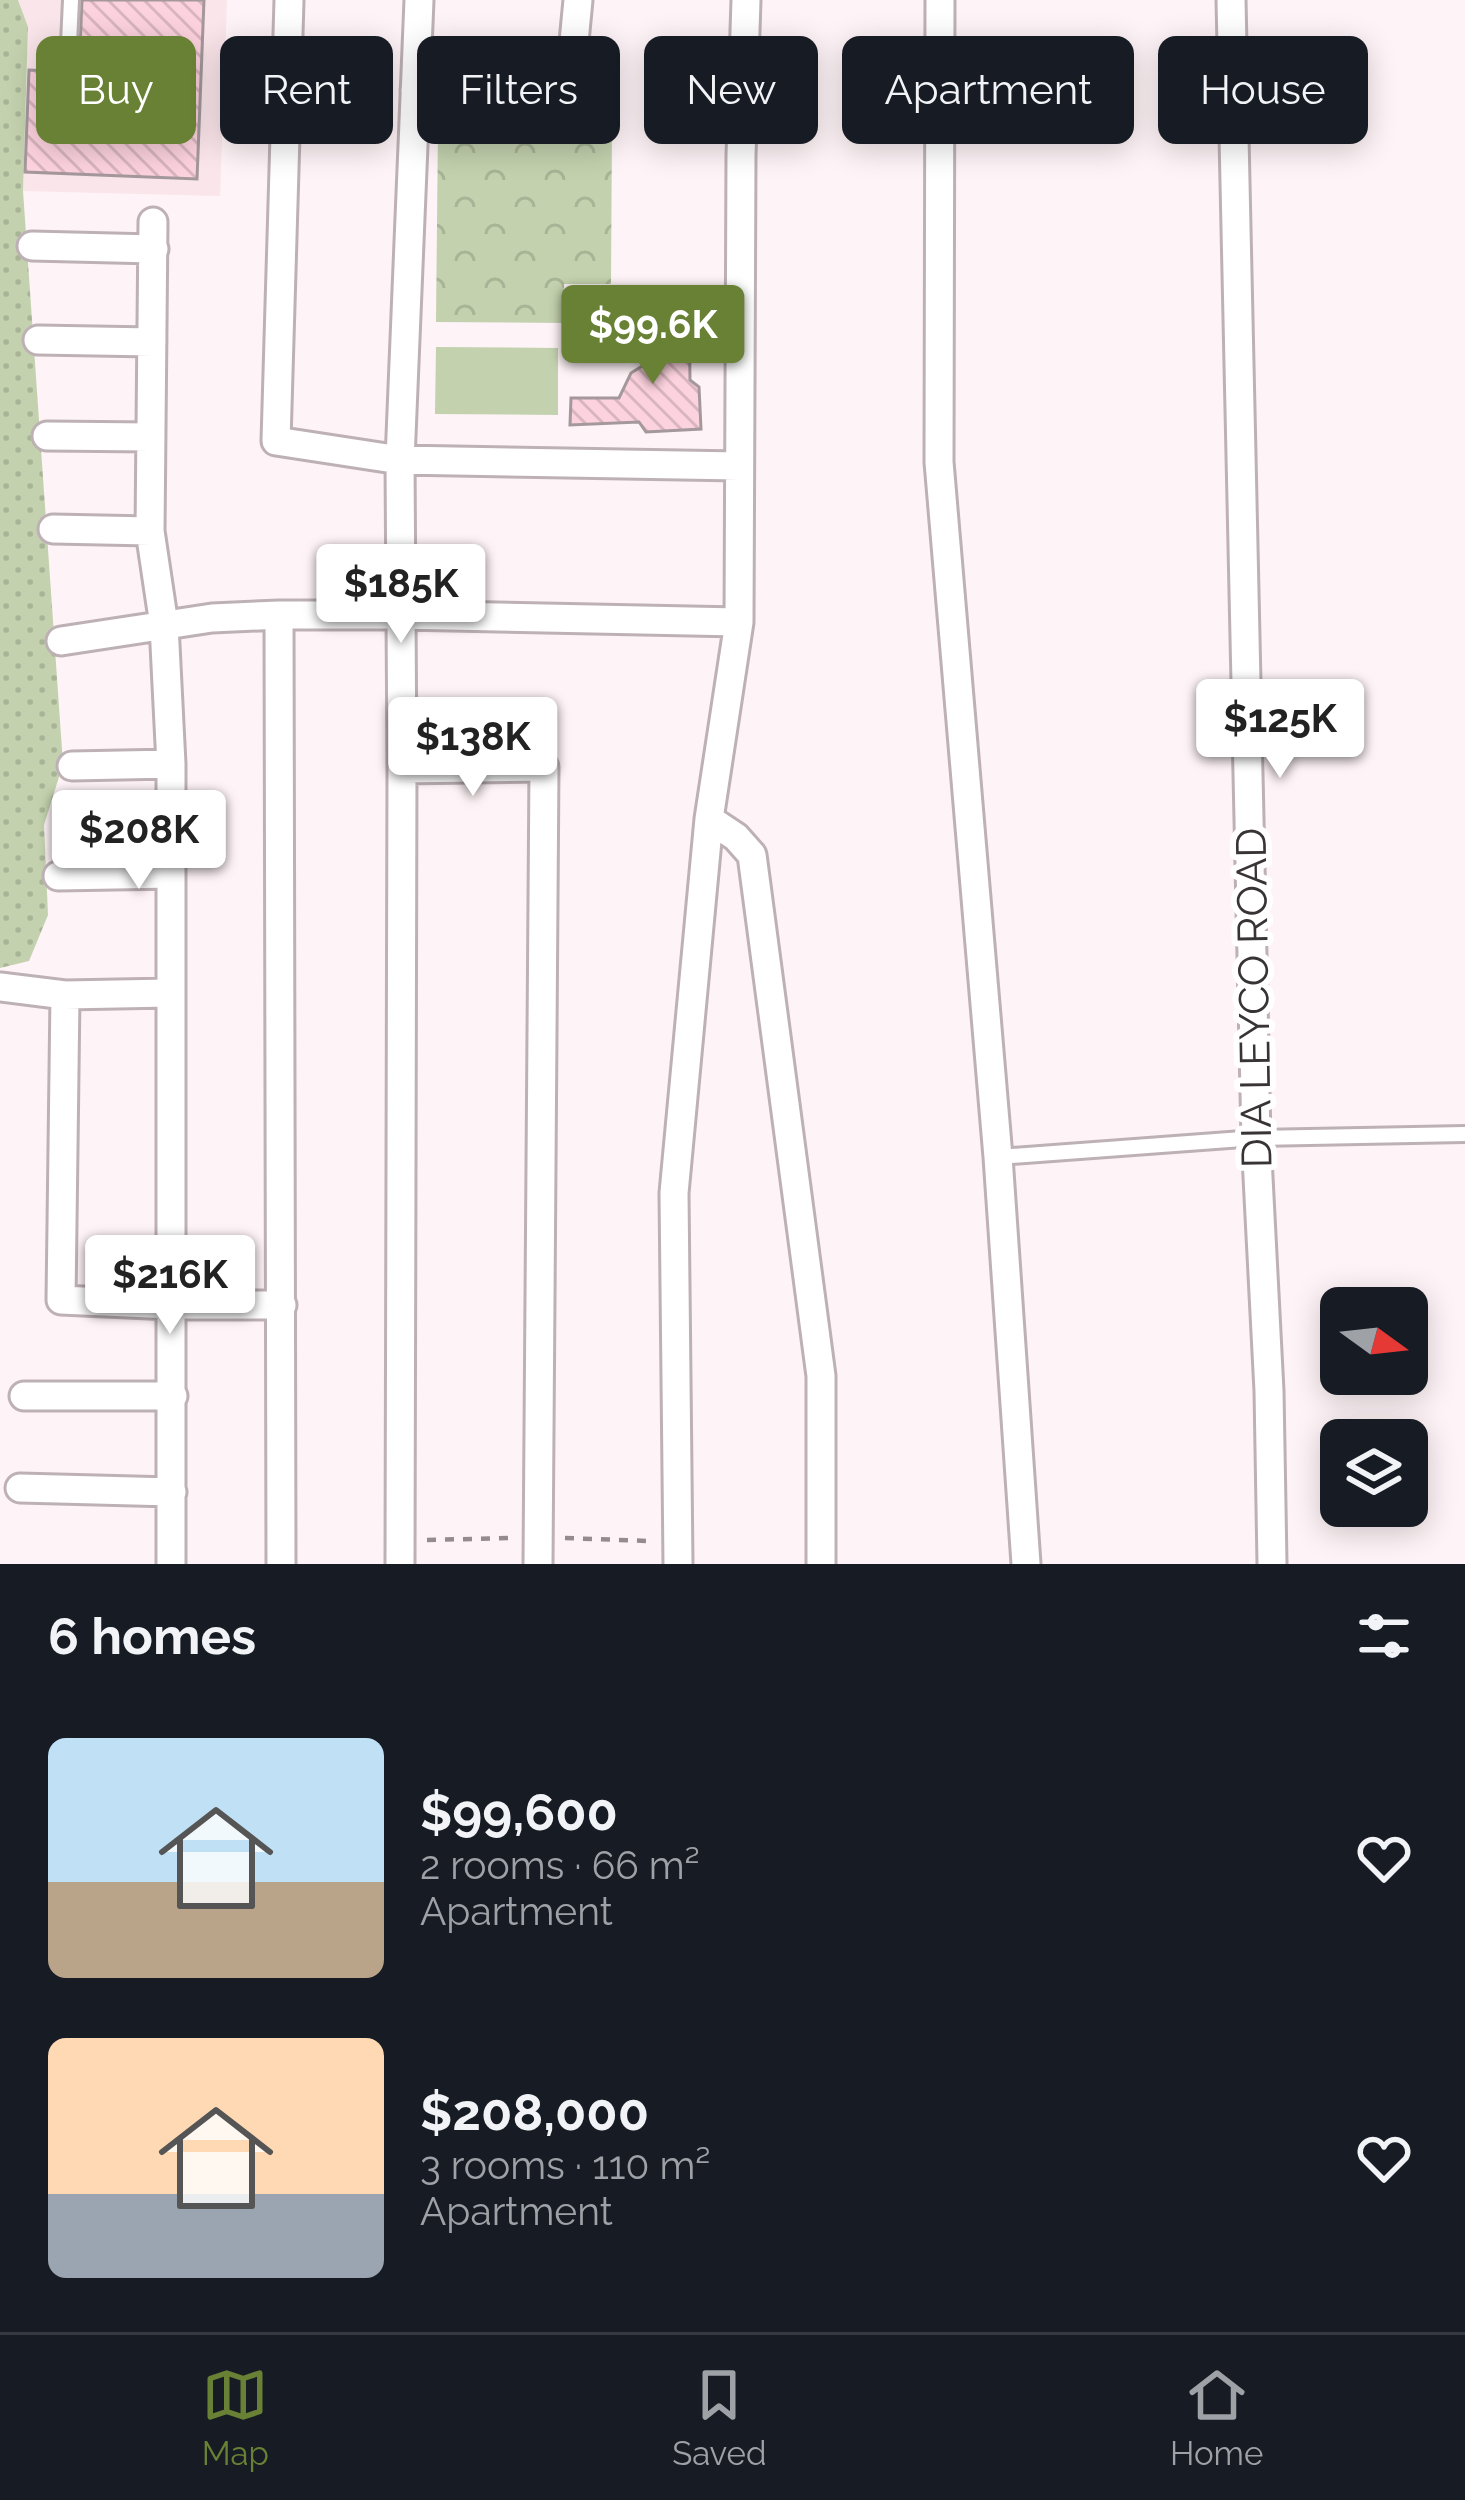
<!DOCTYPE html>
<html lang="en">
<head>
<meta charset="utf-8">
<style>
	:root { --surface:#171b24; --page:#20242c; --text:#f1f3f6; --muted:#9ea1a6; --line:#363941; --accent:#688134 }
	body { margin:0; font-family:Raleway,sans-serif; background:var(--page); color:var(--text); height:100vh; display:flex; flex-direction:column; font-size:45px; white-space:nowrap }
	* { box-sizing:border-box; margin:0 }
	p { font-size:39px; color:var(--muted) }
	.icon { flex:none; width:66px; height:66px; fill:none; stroke:currentColor; stroke-width:2; stroke-linecap:round; stroke-linejoin:round }
	.map { position:relative; height:1564px; overflow:hidden }
	.sheet { display:flex; flex-direction:column; background:var(--surface); flex:1 }
	.sheet>* { flex:none }
	.hud { position:absolute; left:36px; top:36px; width:1395px; height:108px; display:flex; gap:24px }
	.needle { width:78px; rotate:105deg }
	.buttons { position:absolute; left:1320px; top:1287px; display:grid; gap:24px }
	.buttons a { display:grid; place-items:center; width:108px; height:108px; border-radius:18px; background:var(--surface); box-shadow:0 6px 30px #0003; font-size:60px }
	.price { position:absolute; translate:-50% -102px; padding:0 27px; border-radius:12px; background:#fff; color:#222; font-size:39px; line-height:78px; filter:drop-shadow(0 3px 6px #0008) }
	.price::after { content:''; position:absolute; left:50%; top:72px; width:36px; height:27px; margin-left:-18px; background:inherit; clip-path:polygon(0 0,100% 0,50% 100%) }
	.price.active { background:var(--accent); color:#fff }
	ul { padding:0; list-style:none }
	li { display:flex; align-items:center; gap:36px; height:300px; padding:0 48px }
	li span { display:grid; place-items:center; flex:none; width:336px; height:240px; border-radius:18px; color:#555 }
	li>.icon { margin-inline-start:auto }
	span .icon { width:144px; height:144px; fill:#fffc; stroke-width:1 }
	li b { font-size:51px }
	h2 { display:flex; justify-content:space-between; align-items:center; height:144px; padding:0 48px; font-size:51px }
	.chip { padding:0 42px; border-radius:18px; background:var(--surface); box-shadow:0 6px 30px #0003; font-size:42px; line-height:108px }
	.chip.active { background:var(--accent); color:#fff }
	.menu { display:flex; justify-content:space-around; align-items:center; height:168px; border-top:3px solid var(--line); background:var(--surface); font-size:33px; color:var(--muted) }
	.menu a { display:grid; justify-items:center; gap:6px }
	.menu .active { color:var(--accent) }
	.map>svg:first-child { display:block }
	.built { fill:#fae5ea }
	.grass { fill:url(#grass-dots) }
	.park { fill:url(#park-crowns) }
	.garden { fill:#c3d1ae }
	.water { fill:url(#water-waves) }
	.building { fill:url(#building-back-hatch); stroke:#a4989c; stroke-width:3 }
	.lines { fill:none; stroke-linecap:round; stroke-linejoin:round }
	.service-casing { stroke:#beb1b5; stroke-width:20 }
	.minor-casing { stroke:#beb1b5; stroke-width:33 }
	.path { stroke:#938b8d; stroke-width:4.5; stroke-dasharray:9 9; stroke-linecap:butt }
	.service { stroke:#fff; stroke-width:14 }
	.minor { stroke:#fff; stroke-width:27 }
	.labels { text-anchor:middle; dominant-baseline:central; stroke-width:12; stroke-linejoin:round; paint-order:stroke }
	.street-label { font-size:42px; fill:#383334; stroke:#fff }
</style>
</head>
<body>
<div class="map">
<svg width="1465" height="1564" viewBox="0 0 1465 1564">
	<defs>
		<pattern id="grass-dots" width="8" height="8" patternUnits="userSpaceOnUse" patternTransform="scale(3)"><rect width="8" height="8" fill="#c3d1ae"/><path d="M2 2h.1M6 6h.1" fill="none" stroke="#a8b496" stroke-width="1.8" stroke-linecap="round"/></pattern>
		<pattern id="park-crowns" width="20" height="18" patternUnits="userSpaceOnUse" patternTransform="scale(3)"><rect width="20" height="18" fill="#c3d1ae"/><path d="M2 6a3 3 0 1 1 6 0M12 15a3 3 0 1 1 6 0" fill="none" stroke="#a8b496"/></pattern>
		<pattern id="water-waves" width="16" height="10" patternUnits="userSpaceOnUse" patternTransform="scale(3)"><rect width="16" height="10" fill="#97ac72"/><path d="M0 5q4-4 8 0t8 0" fill="none" stroke="#7c8d5e"/></pattern>
		<pattern id="building-back-hatch" width="6" height="6" patternUnits="userSpaceOnUse" patternTransform="scale(3)"><rect width="6" height="6" fill="#fcd2de"/><path d="M-1 5l2 2M0 0l6 6M5-1l2 2" fill="none" stroke="#d9b5bf"/></pattern>
	</defs>
	<rect width="100%" height="100%" fill="#fef3f6"/>
	<path class="built" d="M18,0H227L220,196L23,191L28,28Z"/>
	<path class="grass" d="M0,0H18L28,27L23,191L63,764L44,825L48,915L29,961L0,968Z"/>
	<path class="park" d="M438,127L612,128L611,284H564L563,323L436,322Z"/>
	<path class="garden" d="M436,347L558,348V415L435,414Z"/>
	<path class="water" d="M638,304L647,309L650,318C637,335 615,328 597,327L585,316L588,309L594,305Z"/>
	<path class="building" d="M82,0H204L197,179L25,172L29,70L79,72Z
		M689,300L690,380L699,387L701,429L646,432L639,422L570,425L571,398H619L631,373L647,363L665,357V301Z"/>
	<g class="lines">
		<g class="service-casing">
			<path id="service" d="M68,65L71,0
				M998,1157L1256,1138L1465,1134"/>
		</g>
		<g class="minor-casing">
			<path id="minor" d="M289,0L276,441L400,460L739,466
				M940,0L939,462L998,1157L1026,1564
				M1231,0L1256,1138L1269,1391L1272,1564
				M415,90L569,94L578,0
				M153,222L150,531L164,625L171,764V1564
				M32,246L154,249
				M38,340L152,342
				M47,436L151,437
				M53,529L150,531
				M279,615L281,1564
				M61,641L212,618L279,615H401L739,622
				M72,766L171,764
				M402,769L544,767L538,1564
				M709,819L736,837L752,855L821,1376V1564
				M58,876L171,874
				M0,987L65,995L170,993
				M65,995L61,1300L171,1305H282
				M24,1396H173
				M20,1488L172,1492
				M400,1564L402,769L400,460L419,0
				M678,1564L674,1193L709,819L739,622L741,155L746,0"/>
		</g>
		<path class="path" d="M565,1538L649,1541
			M427,1540L511,1538"/>
		<use href="#service" class="service"/>
		<use href="#minor" class="minor"/>
	</g>
	<g class="labels">
		<g class="street-label">
			<text transform="translate(1254 998) rotate(-91)">DIA LEYCO ROAD</text>
		</g>
	</g>
</svg>
<div class="buttons">
<a><svg class="needle" viewBox="-14 -14 28 28"><path d="M0-13l5 13h-10z" fill="#e53935"/><path d="M0 13l5-13h-10z" fill="#9ea1a6"/></svg></a>
<a><svg class="icon" aria-label="layers" viewBox="0 0 24 24"><path d="M12 4l9 5-9 5-9-5zM3 14l9 5 9-5"/></svg></a>
</div>
<b class="price active" style="left:653px;top:387px">$99.6K</b>
<b class="price" style="left:401px;top:646px">$185K</b>
<b class="price" style="left:1280px;top:781px">$125K</b>
<b class="price" style="left:473px;top:799px">$138K</b>
<b class="price" style="left:139px;top:892px">$208K</b>
<b class="price" style="left:170px;top:1337px">$216K</b>
<div class="hud">
<a class="chip active">Buy</a>
<a class="chip">Rent</a>
<a class="chip">Filters</a>
<a class="chip">New</a>
<a class="chip">Apartment</a>
<a class="chip">House</a>
</div>
</div>
<section class="sheet">
<h2>6 homes<svg class="icon" aria-label="filters" viewBox="0 0 24 24"><path d="M4 7h16M4 17h16"/><circle cx="9" cy="7" r="2"/><circle cx="15" cy="17" r="2"/></svg></h2>
<ul>
<li><span style="background:linear-gradient(#bfe0f5 60%,#b9a48a 0)"><svg class="icon" aria-label="home" viewBox="0 0 24 24"><path d="M3 11l9-7 9 7M6 9v11h12V9"/></svg></span><div><b>$99,600</b><p>2 rooms · 66 m²</p><p>Apartment</p></div><svg class="icon" aria-label="heart" viewBox="0 0 24 24"><path d="M12 20l-8-8c-3-5 5-10 8-4 3-6 11-1 8 4z"/></svg></li>
<li><span style="background:linear-gradient(#ffd9b3 65%,#9aa5b1 0)"><svg class="icon" aria-label="home" viewBox="0 0 24 24"><path d="M3 11l9-7 9 7M6 9v11h12V9"/></svg></span><div><b>$208,000</b><p>3 rooms · 110 m²</p><p>Apartment</p></div><svg class="icon" aria-label="heart" viewBox="0 0 24 24"><path d="M12 20l-8-8c-3-5 5-10 8-4 3-6 11-1 8 4z"/></svg></li>
</ul>
</section>
<nav class="menu">
<a class="active"><svg class="icon" aria-label="map" viewBox="0 0 24 24"><path d="M3 6l6-2 6 2 6-2v14l-6 2-6-2-6 2zM9 4v14M15 6v14"/></svg>Map</a>
<a><svg class="icon" aria-label="saved" viewBox="0 0 24 24"><path d="M7 4h10v16l-5-4-5 4z"/></svg>Saved</a>
<a><svg class="icon" aria-label="home" viewBox="0 0 24 24"><path d="M3 11l9-7 9 7M6 9v11h12V9"/></svg>Home</a>
</nav>
</body>
</html>
